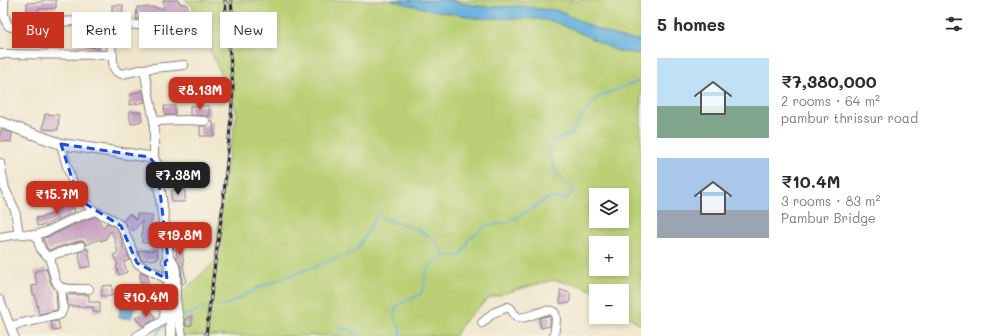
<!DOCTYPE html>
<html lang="en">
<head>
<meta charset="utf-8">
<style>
	:root { --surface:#fff; --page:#f2f2f3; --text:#2b2b33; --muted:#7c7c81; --accent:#c8321e }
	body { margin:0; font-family:Mali,sans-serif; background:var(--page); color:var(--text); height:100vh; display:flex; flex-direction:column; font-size:15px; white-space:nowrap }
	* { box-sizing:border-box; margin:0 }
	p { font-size:13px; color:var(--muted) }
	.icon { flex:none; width:22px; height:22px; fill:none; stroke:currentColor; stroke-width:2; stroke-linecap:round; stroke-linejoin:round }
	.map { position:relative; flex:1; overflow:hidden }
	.panel { display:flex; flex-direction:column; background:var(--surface); width:340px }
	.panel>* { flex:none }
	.guide { position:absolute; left:12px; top:12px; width:380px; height:36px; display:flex; gap:8px }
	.fabs { position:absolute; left:589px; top:188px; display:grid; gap:8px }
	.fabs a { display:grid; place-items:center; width:40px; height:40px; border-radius:0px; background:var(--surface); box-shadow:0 2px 6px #0003; font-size:20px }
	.price { position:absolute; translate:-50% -34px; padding:0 9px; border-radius:8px; background:var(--accent); color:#fff; font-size:13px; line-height:26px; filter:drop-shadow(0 1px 2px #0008) }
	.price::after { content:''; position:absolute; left:50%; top:24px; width:12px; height:9px; margin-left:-6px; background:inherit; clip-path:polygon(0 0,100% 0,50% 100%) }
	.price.on { background:#222; color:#fff }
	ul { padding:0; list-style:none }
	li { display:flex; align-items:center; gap:12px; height:100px; padding:0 16px }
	li span { display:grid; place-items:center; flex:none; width:112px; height:80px; border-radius:0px; color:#555 }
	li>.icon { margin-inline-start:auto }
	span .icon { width:48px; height:48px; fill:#fffc; stroke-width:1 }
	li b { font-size:17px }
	h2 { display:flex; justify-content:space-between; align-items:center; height:48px; padding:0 16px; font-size:17px }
	.tag { padding:0 14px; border-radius:0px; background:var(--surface); box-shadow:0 2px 6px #0003; font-size:14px; line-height:36px }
	.tag.on { background:var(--accent); color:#fff }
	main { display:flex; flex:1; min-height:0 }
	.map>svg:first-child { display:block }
	.green { fill:#bacf74; stroke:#6e7858; fill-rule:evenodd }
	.water { fill:#65b0de; stroke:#44698c }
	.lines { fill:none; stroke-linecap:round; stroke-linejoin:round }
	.stream { stroke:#65b0de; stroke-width:1.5 }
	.building { fill:#c49fbe }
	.minor-casing { stroke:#898484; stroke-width:10 }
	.major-casing { stroke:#898484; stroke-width:12 }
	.minor { stroke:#fff; stroke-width:8 }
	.major { stroke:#fff; stroke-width:10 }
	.rail-casing { stroke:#22223b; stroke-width:3 }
	.rail { stroke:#f7f3e8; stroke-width:1.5; stroke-dasharray:4.5; stroke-linecap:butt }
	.marked { fill:#1d4ed8; fill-opacity:0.2; stroke:#1d4ed8; stroke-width:3; stroke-dasharray:8 5; stroke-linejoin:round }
</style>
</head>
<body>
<main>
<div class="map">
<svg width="641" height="336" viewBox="0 0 641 336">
	<rect width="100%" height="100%" fill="#f7f3e8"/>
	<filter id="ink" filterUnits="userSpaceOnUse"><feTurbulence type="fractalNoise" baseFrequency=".025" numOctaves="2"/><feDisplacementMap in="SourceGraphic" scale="8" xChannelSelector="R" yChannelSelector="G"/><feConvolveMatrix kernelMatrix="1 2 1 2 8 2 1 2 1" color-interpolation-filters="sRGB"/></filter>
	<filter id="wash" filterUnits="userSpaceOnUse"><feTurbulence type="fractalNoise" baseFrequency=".012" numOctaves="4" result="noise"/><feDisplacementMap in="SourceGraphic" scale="16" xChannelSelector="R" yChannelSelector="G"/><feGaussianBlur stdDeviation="0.9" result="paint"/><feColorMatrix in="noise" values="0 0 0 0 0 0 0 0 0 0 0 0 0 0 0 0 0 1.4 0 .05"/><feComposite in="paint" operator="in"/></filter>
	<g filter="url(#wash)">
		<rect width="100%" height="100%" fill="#f0e6cc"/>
		<path class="green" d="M185,0H641V324L640,325L622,311V291L596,292L581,286L554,280L522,288L489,298L466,319L455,336H168L166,306L215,262L221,194L237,113L191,4ZM596,195H622V221H596ZM596,243H622V269H596Z"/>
		<path class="water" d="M391,0H447L465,4L480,6L498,7L521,6L539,9L556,10L576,19L590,26L608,33L626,39L641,40V54L617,51L570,28L552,21L537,19L474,18L457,14L440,12L402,3Z
			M120,300L136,303L131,318H119Z"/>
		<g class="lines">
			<path class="stream" d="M218,306L228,304L260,287L356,251L377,216L417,229L435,240L444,256
				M183,317L184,315L206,308
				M156,336L161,328L166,325
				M337,336L340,329H350L362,336
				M399,336L401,331L394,317L396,307L406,301L419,295L423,290L427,269L436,260L444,256H460L467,246L468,240L487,225L507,223L549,198L567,199L574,190L556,173L549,152L551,140L570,135L584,113L598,97L641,80"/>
		</g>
		<g id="blocks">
			<path class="building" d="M42,0H56V8L38,9L39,16L27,18V3L42,2Z
				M163,0H178L179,3L187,5L189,13L180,14V18L170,19H136L137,7H150L164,9Z
				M112,5H123L122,18H112Z
				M98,30L100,49L85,46L83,31Z
				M143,90L145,102L129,105L130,95Z
				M164,106H175V115H165Z
				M190,106H209V117L205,116L190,115Z
				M129,112H141L142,121L131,124Z
				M45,114L59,115L58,130L43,129Z
				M210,122H213L214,136H200V126H207Z
				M1,130L12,133L11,142L0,141Z
				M185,190V202H172L171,191Z
				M71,201L75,212L44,225L37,226L36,218L43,217L60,211L59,208L65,206L64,203Z
				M130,214L136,220L137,214L153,215L152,221H151V243H142V221L133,231L123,221Z
				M95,217L98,218L103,228L107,223L115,227L119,233L122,240L124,250H126L130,260L124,262L127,272L119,275L116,266L118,265L113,255L118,253L115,240L111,231L106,238V239L101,241L100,239L86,245L84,241H79L49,250L47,248L43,238L52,235L73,225Z
				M179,238H182L183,250H182L184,265H183L186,281L182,285L181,267L176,257L177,250H174L172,239Z
				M85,249H88L91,266L81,268L79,252Z
				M157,250L158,259L142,260L138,251Z
				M46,268L51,284L56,290L57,307V310L39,314L35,294L33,295L32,286L38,285L34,272Z
				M140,272H142L148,275V286H152L153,294L143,295L142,282H140Z
				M112,285V296H102V286Z
				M560,290L570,293V303H560Z
				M67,295H89V302H100V312H93V307H78V306H68Z
				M150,309L156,319L143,326L135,318Z
				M192,316V325L186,326L185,319Z
				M547,316L550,317V326L541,328L539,318Z
				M58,321L60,330L53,331L51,322Z"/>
		</g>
	</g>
	<g filter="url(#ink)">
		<use href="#blocks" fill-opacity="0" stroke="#898484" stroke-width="1"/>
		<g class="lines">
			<g class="minor-casing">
				<path id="minor" d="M4,0V15
					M0,14L4,15C7,20 5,26 12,27C36,24 60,21 83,21C117,22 165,32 197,19
					M108,23L114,68L117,72L122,74L144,69L184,65
					M0,54L113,55
					M144,69L154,121
					M61,144C66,165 75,199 95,211C104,216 114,218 121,226C128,236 132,251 137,263L140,265L167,279
					M154,160V121L187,120L205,121
					M0,163L5,189L15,210L19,234L36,235L50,230L75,218L95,211
					M36,235C40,246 39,252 51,258
					M0,237L19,234
					M81,246L52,255C50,261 51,266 53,271C54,276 56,283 59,286C64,290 83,289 89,289
					M166,261L168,259L172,260C179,269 175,287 176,298C177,311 180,323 182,336
					M0,300L14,336
					M482,323L493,313L508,307L510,308C512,310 514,314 516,316C526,323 545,304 555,313L556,320L554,336
					M10,326L59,315L61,314L63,308L61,288
					M137,336L161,322L164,318L166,287"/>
			</g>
			<g class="major-casing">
				<path id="major" d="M0,122L61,144L149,157L154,160L157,166L170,273L171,336"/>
			</g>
			<use href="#minor" class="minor"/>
			<use href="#major" class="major"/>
			<g class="rail-casing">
				<path id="rail" d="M231,0L233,26
					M206,336L215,263L223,205L231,117L233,87L225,0"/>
			</g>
			<use href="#rail" class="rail"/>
		</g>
	</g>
	<path class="marked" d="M61,144L149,157L157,166L168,259L165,262L167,279L137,263L121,226L86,204L74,185Z"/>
</svg>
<div class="fabs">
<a><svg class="icon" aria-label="layers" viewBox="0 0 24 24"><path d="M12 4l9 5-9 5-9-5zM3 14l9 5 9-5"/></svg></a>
<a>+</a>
<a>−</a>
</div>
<b class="price" style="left:200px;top:111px">₹8.13M</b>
<b class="price on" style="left:178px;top:196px">₹7.38M</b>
<b class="price" style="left:57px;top:215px">₹15.7M</b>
<b class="price" style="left:180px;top:256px">₹19.8M</b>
<b class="price" style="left:146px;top:318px">₹10.4M</b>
<div class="guide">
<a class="tag on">Buy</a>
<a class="tag">Rent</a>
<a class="tag">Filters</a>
<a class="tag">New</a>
</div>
</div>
<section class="panel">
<h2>5 homes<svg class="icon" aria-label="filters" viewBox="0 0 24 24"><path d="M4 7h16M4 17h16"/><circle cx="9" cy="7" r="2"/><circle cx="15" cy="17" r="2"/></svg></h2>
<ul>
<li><span style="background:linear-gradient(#bfe0f5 60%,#7fa58c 0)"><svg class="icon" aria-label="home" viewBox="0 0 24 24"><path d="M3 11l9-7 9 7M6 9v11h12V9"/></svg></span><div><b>₹7,380,000</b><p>2 rooms · 64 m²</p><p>pambur thrissur road</p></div></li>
<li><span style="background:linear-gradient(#a9c7e8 65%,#9aa5b1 0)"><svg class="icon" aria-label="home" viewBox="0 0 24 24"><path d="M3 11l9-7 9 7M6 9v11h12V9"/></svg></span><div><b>₹10.4M</b><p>3 rooms · 83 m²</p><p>Pambur Bridge</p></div></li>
</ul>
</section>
</main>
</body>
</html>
